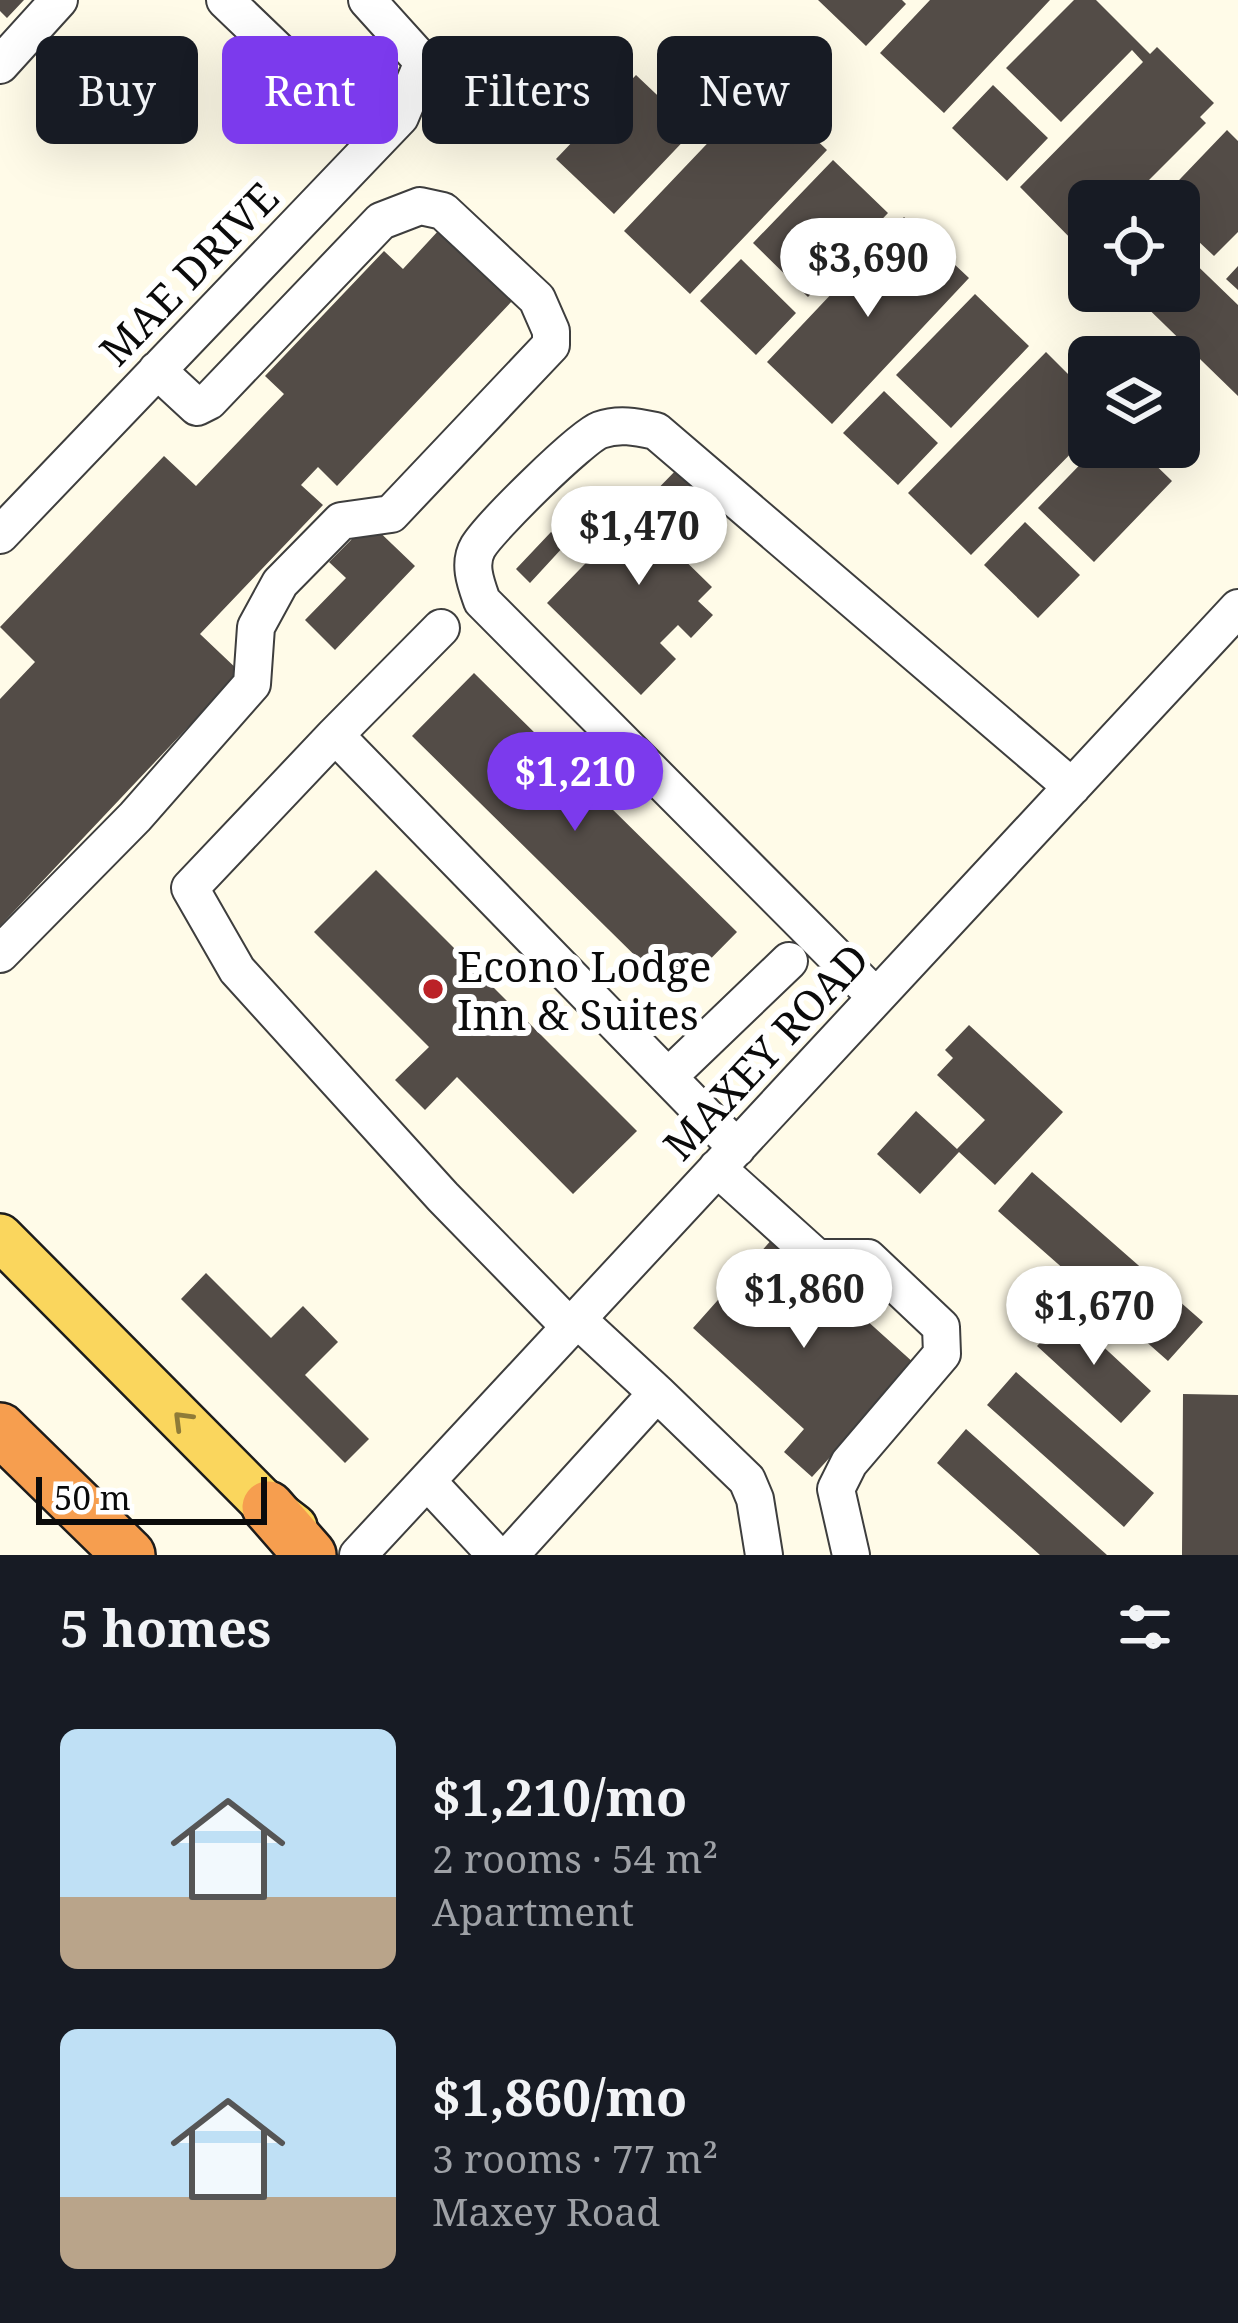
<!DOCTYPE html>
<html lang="en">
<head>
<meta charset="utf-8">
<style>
	:root { --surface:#171b24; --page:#242831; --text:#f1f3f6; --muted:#9ea1a6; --accent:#7c3aed }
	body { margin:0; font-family:"Noto Serif",serif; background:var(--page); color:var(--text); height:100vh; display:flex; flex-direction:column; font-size:45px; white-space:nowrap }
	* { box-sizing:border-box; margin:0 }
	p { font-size:39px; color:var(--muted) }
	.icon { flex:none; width:66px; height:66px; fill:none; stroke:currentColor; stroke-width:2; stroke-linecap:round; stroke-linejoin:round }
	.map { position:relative; height:1555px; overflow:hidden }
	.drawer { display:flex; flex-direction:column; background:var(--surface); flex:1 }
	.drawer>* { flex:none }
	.banner { position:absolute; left:36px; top:36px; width:1167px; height:108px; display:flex; gap:24px }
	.controls { position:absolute; left:1068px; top:180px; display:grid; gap:24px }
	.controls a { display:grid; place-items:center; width:132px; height:132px; border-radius:18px; background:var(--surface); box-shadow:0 12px 48px #0002; font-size:60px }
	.scale { position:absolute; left:36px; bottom:30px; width:231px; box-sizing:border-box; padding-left:12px; border:6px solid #0b0b0b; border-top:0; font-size:33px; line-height:42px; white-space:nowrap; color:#0b0b0b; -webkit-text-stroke:9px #fff; paint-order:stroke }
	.price { position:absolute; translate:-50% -102px; padding:0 27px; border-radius:42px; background:#fff; color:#222; font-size:39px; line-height:78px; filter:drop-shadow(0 3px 6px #0008) }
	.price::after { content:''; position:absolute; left:50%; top:72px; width:36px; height:27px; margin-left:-18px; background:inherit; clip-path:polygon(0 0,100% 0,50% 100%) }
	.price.current { background:var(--accent); color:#fff }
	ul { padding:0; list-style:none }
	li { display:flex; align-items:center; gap:36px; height:300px; padding:0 60px }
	li span { display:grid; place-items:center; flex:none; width:336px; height:240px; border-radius:18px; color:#555 }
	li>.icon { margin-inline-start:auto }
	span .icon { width:144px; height:144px; fill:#fffc; stroke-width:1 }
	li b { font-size:51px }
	h2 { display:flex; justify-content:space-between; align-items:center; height:144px; padding:0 60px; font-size:51px }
	.pill { padding:0 42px; border-radius:18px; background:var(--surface); box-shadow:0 12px 48px #0002; font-size:42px; line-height:108px }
	.pill.current { background:var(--accent); color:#fff }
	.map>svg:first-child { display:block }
	.building { fill:#534c47 }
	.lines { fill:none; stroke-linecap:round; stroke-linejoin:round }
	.minor-casing { stroke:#3e3e3e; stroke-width:40 }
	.major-casing { stroke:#1c1c1c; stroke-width:50 }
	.highway-casing { stroke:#1c1c1c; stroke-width:56 }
	.minor { stroke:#fff; stroke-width:36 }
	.major { stroke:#fad65d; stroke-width:45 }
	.highway { stroke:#f69e4f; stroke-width:51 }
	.oneway { stroke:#8e7b38 }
	.poi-dot { fill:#bb2227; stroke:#fff; stroke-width:4.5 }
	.labels { text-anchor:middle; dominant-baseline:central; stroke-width:12; stroke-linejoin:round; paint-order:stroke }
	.street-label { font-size:42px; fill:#0b0b0b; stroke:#fff }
	.poi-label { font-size:42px; fill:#0b0b0b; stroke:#fff; text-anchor:start }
</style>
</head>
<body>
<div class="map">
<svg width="1238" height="1555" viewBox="0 0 1238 1555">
	<rect width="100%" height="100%" fill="#fffbe8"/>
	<path class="building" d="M0,0H24L7,18L0,11Z
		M818,0H902L906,4L866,46Z
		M930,0H1050L944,113L880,53Z
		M1074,0H1096L1150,54L1157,47L1214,103L1200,117L1206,123L1128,201H1089V241L1081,249L1020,187L1143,62L1132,50L1061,122L1006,68Z
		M636,75L694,130L614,214L556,159Z
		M993,85L1048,138L1007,181L952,128Z
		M761,87L827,150L690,294L624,231Z
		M564,99L576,110L545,143L534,132Z
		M1227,130L1238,141V232L1214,256L1179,223V201H1159Z
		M833,160L888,213L808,297L753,243Z
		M904,217L969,278L832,424L767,362Z
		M439,230L513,300L337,486L318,467L301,485L323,505L200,634L240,672L0,926V699L35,662L0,627L164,456L196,486L284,394L265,376L384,251L403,269Z
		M1179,248L1238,305V396L1130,291H1179Z
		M741,259L796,313L756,355L700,301Z
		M1238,266V290L1226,279Z
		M975,294L1029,346L951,428L896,375Z
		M1046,352L1089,395V435L971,555L908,493Z
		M884,391L938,443L898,485L843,433Z
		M1097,447H1137L1172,481L1094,562L1038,508Z
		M679,467L709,496L665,541L712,587L698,601L713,615L691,638L678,625L660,643L676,659L641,695L547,603Z
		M369,522L415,566L335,650L305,620L346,578L329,562Z
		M1025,522L1080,575L1038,618L984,565Z
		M551,532L565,545L530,583L516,569Z
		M474,673L737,932L675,995L412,736Z
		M376,870L637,1131L573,1194L457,1077L425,1110L395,1080L429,1047L314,932Z
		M969,1025L1063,1112L995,1185L959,1152L920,1194L877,1154L916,1111L957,1149L985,1120L937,1075L953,1058L945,1050Z
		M1032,1172L1203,1322L1168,1361L998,1211Z
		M774,1237L915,1364L812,1477L784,1452L804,1429L693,1328Z
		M206,1273L271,1338L303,1306L338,1342L305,1375L369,1439L345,1463L181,1299Z
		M1067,1313L1151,1391L1121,1423L1037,1346Z
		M1016,1372L1154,1493L1124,1527L987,1405Z
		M1183,1394L1238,1395V1555H1182Z
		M966,1429L1107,1555H1040L937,1463Z"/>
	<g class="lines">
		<g class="minor-casing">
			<path id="minor" d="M225,0L374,143
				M0,65L59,0
				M0,535L400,117L423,62L367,0
				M441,628L335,735L737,1148
				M335,735L190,888L237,970L443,1197L570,1327
				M0,954L135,817L252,684L256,627L280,583L341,521L391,514L551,345V331L537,299L443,211L420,206L381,221L209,401L197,407L157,370
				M876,997L482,601C476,584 468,564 478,547C490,527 581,437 600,430C619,423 637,427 656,431L1072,787
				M668,1077L789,961
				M717,1168L817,1258H868L941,1327L942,1354L849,1463L836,1489L851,1555
				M657,1393L747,1480L755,1499L764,1555
				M427,1481L496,1555
				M358,1555L1238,608
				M510,1555L657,1393L577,1319"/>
		</g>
		<g class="major-casing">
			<path id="major" d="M0,1237L268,1507L294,1527"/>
		</g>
		<g class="highway-casing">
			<path id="highway" d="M0,1429L129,1555
				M268,1507L310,1555"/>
		</g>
		<use href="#minor" class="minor"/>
		<use href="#major" class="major"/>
		<use href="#highway" class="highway"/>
	</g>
	<defs><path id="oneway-chevron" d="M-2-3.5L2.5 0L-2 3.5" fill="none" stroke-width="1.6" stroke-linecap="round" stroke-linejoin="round" transform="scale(3)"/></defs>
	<use class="oneway" href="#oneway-chevron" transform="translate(182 1420) rotate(-135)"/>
	<circle class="poi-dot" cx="433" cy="989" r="12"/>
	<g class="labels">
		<g class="street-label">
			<text transform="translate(188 273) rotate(-46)">MAE DRIVE</text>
			<text transform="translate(765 1051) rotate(-47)">MAXEY ROAD</text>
		</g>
		<g class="poi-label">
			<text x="457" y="965">Econo Lodge<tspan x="457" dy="48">Inn &amp; Suites</tspan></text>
		</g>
	</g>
</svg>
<div class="controls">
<a><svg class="icon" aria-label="locate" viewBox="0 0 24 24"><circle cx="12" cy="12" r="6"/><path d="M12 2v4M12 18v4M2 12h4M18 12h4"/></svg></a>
<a><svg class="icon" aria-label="layers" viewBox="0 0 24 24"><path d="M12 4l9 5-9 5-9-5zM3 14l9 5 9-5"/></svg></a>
</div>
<div class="scale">50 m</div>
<b class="price" style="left:868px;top:320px">$3,690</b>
<b class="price" style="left:639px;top:588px">$1,470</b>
<b class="price current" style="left:575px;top:834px">$1,210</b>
<b class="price" style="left:804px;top:1351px">$1,860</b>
<b class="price" style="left:1094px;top:1368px">$1,670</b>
<div class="banner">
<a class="pill">Buy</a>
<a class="pill current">Rent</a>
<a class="pill">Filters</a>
<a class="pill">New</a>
</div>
</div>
<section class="drawer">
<h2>5 homes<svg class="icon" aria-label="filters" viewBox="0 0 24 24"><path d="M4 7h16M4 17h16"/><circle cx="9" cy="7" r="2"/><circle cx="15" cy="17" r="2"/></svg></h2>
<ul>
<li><span style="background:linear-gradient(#bfe0f5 70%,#b9a48a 0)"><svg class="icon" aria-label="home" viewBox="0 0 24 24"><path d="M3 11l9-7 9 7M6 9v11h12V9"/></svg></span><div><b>$1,210/mo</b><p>2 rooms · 54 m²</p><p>Apartment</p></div></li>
<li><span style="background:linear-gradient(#bfe0f5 70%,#b9a48a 0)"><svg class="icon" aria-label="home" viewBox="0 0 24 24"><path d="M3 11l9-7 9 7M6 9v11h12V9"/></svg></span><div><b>$1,860/mo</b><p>3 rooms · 77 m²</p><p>Maxey Road</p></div></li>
</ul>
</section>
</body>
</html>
